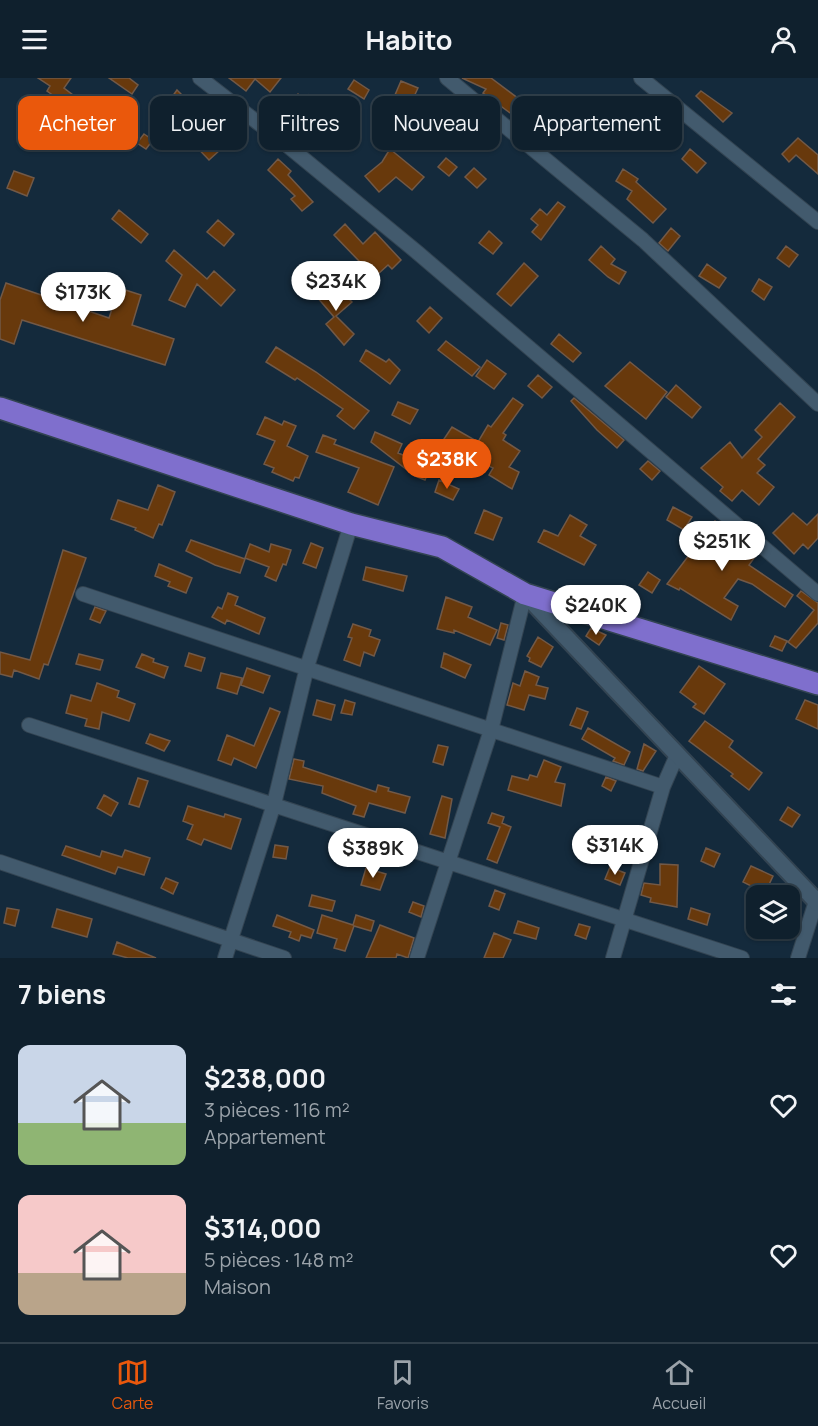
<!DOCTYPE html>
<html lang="fr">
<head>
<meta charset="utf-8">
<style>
	:root { --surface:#0f202d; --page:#182835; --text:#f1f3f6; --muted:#9ba3aa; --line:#2f3e49; --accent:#ea580c }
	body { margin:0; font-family:Manrope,sans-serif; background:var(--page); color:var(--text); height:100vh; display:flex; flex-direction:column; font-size:22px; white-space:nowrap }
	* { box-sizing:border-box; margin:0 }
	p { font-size:20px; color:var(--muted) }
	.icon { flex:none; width:33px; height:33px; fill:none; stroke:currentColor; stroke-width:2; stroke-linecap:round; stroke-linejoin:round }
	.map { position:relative; height:880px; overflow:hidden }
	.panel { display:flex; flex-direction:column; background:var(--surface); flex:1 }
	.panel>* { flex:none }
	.guide { position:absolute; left:18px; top:18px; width:783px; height:54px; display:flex; gap:12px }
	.tools { position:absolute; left:746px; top:807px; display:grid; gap:12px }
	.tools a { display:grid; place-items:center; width:54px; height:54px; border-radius:12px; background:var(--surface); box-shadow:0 2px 4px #0004,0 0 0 2px var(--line); font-size:30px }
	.price { position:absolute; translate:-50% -51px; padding:0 14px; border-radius:21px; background:#fff; color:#222; font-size:20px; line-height:39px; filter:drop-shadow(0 2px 3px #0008) }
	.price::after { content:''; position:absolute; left:50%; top:36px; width:18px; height:14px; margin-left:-9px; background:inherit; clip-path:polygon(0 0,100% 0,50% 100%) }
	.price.selected { background:var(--accent); color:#fff }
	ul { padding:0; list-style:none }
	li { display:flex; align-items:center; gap:18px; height:150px; padding:0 18px }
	li span { display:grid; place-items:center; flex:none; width:168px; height:120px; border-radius:12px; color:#555 }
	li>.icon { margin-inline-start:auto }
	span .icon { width:72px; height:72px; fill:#fffc; stroke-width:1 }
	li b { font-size:26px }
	h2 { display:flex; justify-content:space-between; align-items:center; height:72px; padding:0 18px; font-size:26px }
	.chip { padding:0 21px; border-radius:12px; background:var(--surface); box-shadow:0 2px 4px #0004,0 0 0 2px var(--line); font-size:21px; line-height:54px }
	.chip.selected { background:var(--accent); color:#fff }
	header { display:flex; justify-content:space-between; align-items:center; height:78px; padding:0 18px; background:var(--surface); font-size:27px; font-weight:700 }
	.tab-bar { display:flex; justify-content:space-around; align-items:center; height:84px; border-top:2px solid var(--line); background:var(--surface); font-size:16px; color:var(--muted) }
	.tab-bar a { display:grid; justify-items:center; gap:3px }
	.tab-bar .selected { color:var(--accent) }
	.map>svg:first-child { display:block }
	.building { fill:#68390c; stroke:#725947; stroke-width:1.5 }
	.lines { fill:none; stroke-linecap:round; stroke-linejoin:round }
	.minor-casing { stroke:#334452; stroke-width:16 }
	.tertiary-casing { stroke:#334452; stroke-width:20 }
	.trunk-casing { stroke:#334452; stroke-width:24 }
	.minor { stroke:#425a6d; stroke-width:14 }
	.tertiary { stroke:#425a6d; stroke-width:16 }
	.trunk { stroke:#7f6fcd; stroke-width:21 }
</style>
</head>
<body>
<header><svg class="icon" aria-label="menu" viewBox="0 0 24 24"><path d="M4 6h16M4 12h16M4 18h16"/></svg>Habito<svg class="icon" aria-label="person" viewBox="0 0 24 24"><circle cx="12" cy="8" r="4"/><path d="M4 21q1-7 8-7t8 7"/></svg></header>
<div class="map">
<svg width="818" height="880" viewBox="0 0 818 880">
	<rect width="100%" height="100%" fill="#142a3c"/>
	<path class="building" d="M38,0H71L64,10L94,33L97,28L115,41L103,58L77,39L60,64L49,56L68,28L47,13L50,8Z
		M109,0H129L138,7L132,16Z
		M229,0H281L270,14L255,1L246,13Z
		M462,0H491L527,27L517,40L483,15L486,11Z
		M354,2L369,12L364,21L348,11Z
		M401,3L418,10L411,25L395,17Z
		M177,12L191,26L174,44L162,33Z
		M701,13L732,35L723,44L696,18Z
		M298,16L306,23L309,17L342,42L336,51L319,38L315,43L291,25Z
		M209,19L221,28L212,38L201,27Z
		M634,22L673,50L661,65L651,56L646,62L637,55L642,48L624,36Z
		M199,50L220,72L209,82L188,60Z
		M144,56L153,62L146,71L137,65Z
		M798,60L818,77V96L796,77L789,84L782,76Z
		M390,71L424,99L412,112L396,99L379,114L365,98L382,84Z
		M690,71L706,85L697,95L682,81Z
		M446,80L457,89L449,98L438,89Z
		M278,81L291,93L288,97L313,124L302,133L291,121L295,118L268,92Z
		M474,90L486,101L477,110L465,99Z
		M623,91L638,101L636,104L666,131L653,145L627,121L632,113L616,103Z
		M14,93L34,100L27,118L7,110Z
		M558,124L565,129L541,162L532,154L538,147L531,141L540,131L547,137Z
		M119,132L148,156L141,165L112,141Z
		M218,142L234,156L224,168L207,154Z
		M345,146L363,166L375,154L401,182L392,191L388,187L367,206L351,189L359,183L334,157Z
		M671,150L680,158L668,173L659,165Z
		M489,153L502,165L493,176L479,165Z
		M601,168L615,181L611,186L626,194L619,206L608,199L589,182Z
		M786,168L798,177L789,189L777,180Z
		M174,172L207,201L214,193L235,212L221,228L197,206L185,229L169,222L182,197L166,183Z
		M524,185L538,198L511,228L497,216Z
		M707,186L726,200L719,210L699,198Z
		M759,201L772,209L764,222L752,213Z
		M6,205L109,240L119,210L141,217L132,247L174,261L165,287L22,242L14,266L0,261V222Z
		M330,206L336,212L338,210L352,224L336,238L354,256L344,267L326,246L334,239L317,219Z
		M430,229L442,240L429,255L417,243Z
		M559,256L581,275L573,284L551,266Z
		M446,263L480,289L472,298L438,272Z
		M276,269L316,294L369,333L354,351L337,338L343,331L297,300L295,302L266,284Z
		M366,272L386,284L389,281L400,292L390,306L360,283Z
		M487,282L506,296L494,311L476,298Z
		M630,284L667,314L646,341L605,308Z
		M538,297L552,309L542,320L528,308Z
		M676,307L701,329L692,340L666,319Z
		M513,320L523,327L503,355L506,357L503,362L520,373L509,389L519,394L512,411L489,397L493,390L442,364L452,349L478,364L488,347L491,349Z
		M574,320L624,362L617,370L597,352L571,323Z
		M398,324L418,332L410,346L392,337Z
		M780,325L795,339L758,381L765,387L757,395L774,409L759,427L742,412L732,423L720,413L723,409L701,390L730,364L742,380L762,359L755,352Z
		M265,339L282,347L284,343L296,348L287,368L308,378L299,400L295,399L293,403L272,394L274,390L264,386L275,363L257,356Z
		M375,354L402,366L398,375L431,388L425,402L415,398L371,364Z
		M323,357L336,362L334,366L394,389L378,427L348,414L359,390L316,374Z
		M648,383L660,393L652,402L640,391Z
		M439,402L459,411L453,422L435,414Z
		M158,407L175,414L162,447L159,446L153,460L135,452L136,450L111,441L118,422L148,432Z
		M673,429L692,439L684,452L667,442Z
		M484,432L502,440L493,462L475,455Z
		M793,435L807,447L818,436V460L808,471L803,466L794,476L773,455Z
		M570,437L587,447L580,458L596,467L584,487L538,464L544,452L558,458Z
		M715,443L757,476L749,487L793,517L785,529L752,506L738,501L724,520L738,528L731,542L680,510L679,512L667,506Z
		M191,462L245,481L240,495L215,487L186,473Z
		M311,465L323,470L316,490L303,485Z
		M250,466L269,474L271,466L291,472L286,487L283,486L276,503L265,498L269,489L245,480Z
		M63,472L86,480L48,587L44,586L39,601L14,592L12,599L0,596V574L30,582Z
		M159,486L192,500L186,515L168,508L170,504L155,498Z
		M366,489L407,498L403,513L363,502Z
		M648,494L660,502L652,515L639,507Z
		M801,513L818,525V545L796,570L788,564L814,532L797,518Z
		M228,515L238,519L235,527L265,540L259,556L227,542L225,546L212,539L218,529L222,531Z
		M446,519L472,529L468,539L497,552L490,567L454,552V555L437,551Z
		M95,529L106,533L100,545L90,541Z
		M501,545L508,547L504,562L497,560Z
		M353,546L371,552L369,558L380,562L374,578L364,574L360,588L344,582L352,560L348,559Z
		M591,550L606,557L599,567L586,558Z
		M775,558L787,563L782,573L770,568Z
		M538,559L553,569L541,589L529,583L530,580L527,578Z
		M189,575L205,580L201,593L185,588Z
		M444,575L471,587L465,600L441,589Z
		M79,576L103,582L100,592L76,586Z
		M142,576L154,581L153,584L168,589L164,600L136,589Z
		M699,588L725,606L704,636L693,629L696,626L680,614Z
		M247,590L270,598L263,615L241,607Z
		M525,593L539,599L536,607L548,610L545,621L529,617L524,632L507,627L513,605L520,608Z
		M221,595L242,600L237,616L217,610Z
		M97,605L119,613L117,619L135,626L129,643L102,634L99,651L85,648L87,641L66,635L71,617L91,623Z
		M317,622L335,627L331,642L313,637Z
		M345,622L355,625L352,637L341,635Z
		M805,622L818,627V651L796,641Z
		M270,630L280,634L256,690L234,680L231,687L218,682L227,657L254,668Z
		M577,630L588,634L581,651L570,647Z
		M705,643L733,663L729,669L762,695L749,712L731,698L733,696L689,663Z
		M588,650L630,674L624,687L613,683L615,680L582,661Z
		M150,656L170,663L164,673L146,665Z
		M644,666L656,673L643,693L637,691Z
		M438,667L448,669L443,687L433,684Z
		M294,681L304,683L303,689L376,714L378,707L389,710L388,713L410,719L405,735L369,725L364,739L353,736L356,728L322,715L323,708L289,701Z
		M544,682L561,689L555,704L565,706L561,728L508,712L512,698L528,702L530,697L537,699Z
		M606,699L616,703L611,713L602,708Z
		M138,700L148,703L139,729L129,726Z
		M104,717L118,725L111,738L97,730Z
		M442,718L452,721L445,760L430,756Z
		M188,728L224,739L225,736L241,741L231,771L204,761L201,767L187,761L193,747L183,743Z
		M788,729L800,737L792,749L780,742Z
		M492,735L504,739L502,745L511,749L497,785L487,781L500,749L488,745Z
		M275,767L288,769L286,781L273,779Z
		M66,768L100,779L102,773L122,779L125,772L150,780L144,797L118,789L115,796L62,777Z
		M706,770L720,776L714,789L701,783Z
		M660,786L678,787L677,829L650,824L651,820L641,817L644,805L660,807Z
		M751,788L773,798L765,815L743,804Z
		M610,789L625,795L620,807L605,801Z
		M366,790L386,796L380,812L361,807Z
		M166,800L178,805L173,816L161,810Z
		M495,812L505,816L499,832L489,828Z
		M312,817L335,823L332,833L309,828Z
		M413,824L424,828L421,839L409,834Z
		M7,830L19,832L15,848L4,845Z
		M691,830L710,836L707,847L688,841Z
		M57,831L92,841L87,859L52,849Z
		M277,837L314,852L311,860L301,857L299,863L289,859L291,854L273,848Z
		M322,837L353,847L356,837L374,843L371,853L354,848L345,873L334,870L337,861L317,855Z
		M518,843L539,850L536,861L514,855Z
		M579,846L590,849L586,861L575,857Z
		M380,847L414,860L408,880L397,876L396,880H366Z
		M494,855L511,862L503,880H484Z
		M117,864L156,880H128L113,876Z"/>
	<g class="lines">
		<g class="minor-casing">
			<path id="minor" d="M200,0L288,68L418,175L818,516
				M447,0L643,162L818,326
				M641,0L818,144
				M83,516L663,709
				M29,647L742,880
				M0,784L284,880
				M225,880L274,726L307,589L351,446
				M417,880L491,652L525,516
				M613,880L663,709L677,677
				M798,880L816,823"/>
		</g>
		<g class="tertiary-casing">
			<path id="tertiary" d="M526,517L818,825"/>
		</g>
		<g class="trunk-casing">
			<path id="trunk" d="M0,330L351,446L442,469L525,516L818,606"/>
		</g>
		<use href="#minor" class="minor"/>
		<use href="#tertiary" class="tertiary"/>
		<use href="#trunk" class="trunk"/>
	</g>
</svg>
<div class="tools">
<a><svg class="icon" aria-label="layers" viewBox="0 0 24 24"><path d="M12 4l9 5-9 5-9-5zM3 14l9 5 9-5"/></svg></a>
</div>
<b class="price" style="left:336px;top:234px">$234K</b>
<b class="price" style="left:83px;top:245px">$173K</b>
<b class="price selected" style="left:447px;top:412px">$238K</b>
<b class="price" style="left:722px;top:494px">$251K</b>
<b class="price" style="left:596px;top:558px">$240K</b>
<b class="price" style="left:615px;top:798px">$314K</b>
<b class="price" style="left:373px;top:801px">$389K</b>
<div class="guide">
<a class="chip selected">Acheter</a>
<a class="chip">Louer</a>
<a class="chip">Filtres</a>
<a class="chip">Nouveau</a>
<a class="chip">Appartement</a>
</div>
</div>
<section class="panel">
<h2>7 biens<svg class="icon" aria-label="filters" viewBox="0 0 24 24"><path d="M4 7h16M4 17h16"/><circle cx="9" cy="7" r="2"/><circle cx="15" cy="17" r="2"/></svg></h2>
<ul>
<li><span style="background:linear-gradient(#c9d6e8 65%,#8fb573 0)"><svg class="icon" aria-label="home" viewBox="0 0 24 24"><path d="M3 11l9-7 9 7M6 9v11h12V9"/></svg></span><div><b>$238,000</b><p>3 pièces · 116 m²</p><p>Appartement</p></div><svg class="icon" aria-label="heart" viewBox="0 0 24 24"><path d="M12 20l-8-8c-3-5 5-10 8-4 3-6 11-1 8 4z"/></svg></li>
<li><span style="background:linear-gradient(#f6c9c9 65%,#b9a48a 0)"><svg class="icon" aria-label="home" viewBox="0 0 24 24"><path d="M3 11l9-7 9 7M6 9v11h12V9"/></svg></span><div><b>$314,000</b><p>5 pièces · 148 m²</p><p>Maison</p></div><svg class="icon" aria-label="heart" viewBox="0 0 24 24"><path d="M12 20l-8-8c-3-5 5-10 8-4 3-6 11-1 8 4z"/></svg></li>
</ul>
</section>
<nav class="tab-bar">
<a class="selected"><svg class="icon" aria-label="map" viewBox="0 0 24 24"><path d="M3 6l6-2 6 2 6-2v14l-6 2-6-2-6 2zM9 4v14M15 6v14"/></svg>Carte</a>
<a><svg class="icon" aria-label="saved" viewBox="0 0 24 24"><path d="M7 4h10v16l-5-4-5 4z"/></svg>Favoris</a>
<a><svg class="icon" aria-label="home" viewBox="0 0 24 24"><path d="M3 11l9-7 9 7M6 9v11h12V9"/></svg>Accueil</a>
</nav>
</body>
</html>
